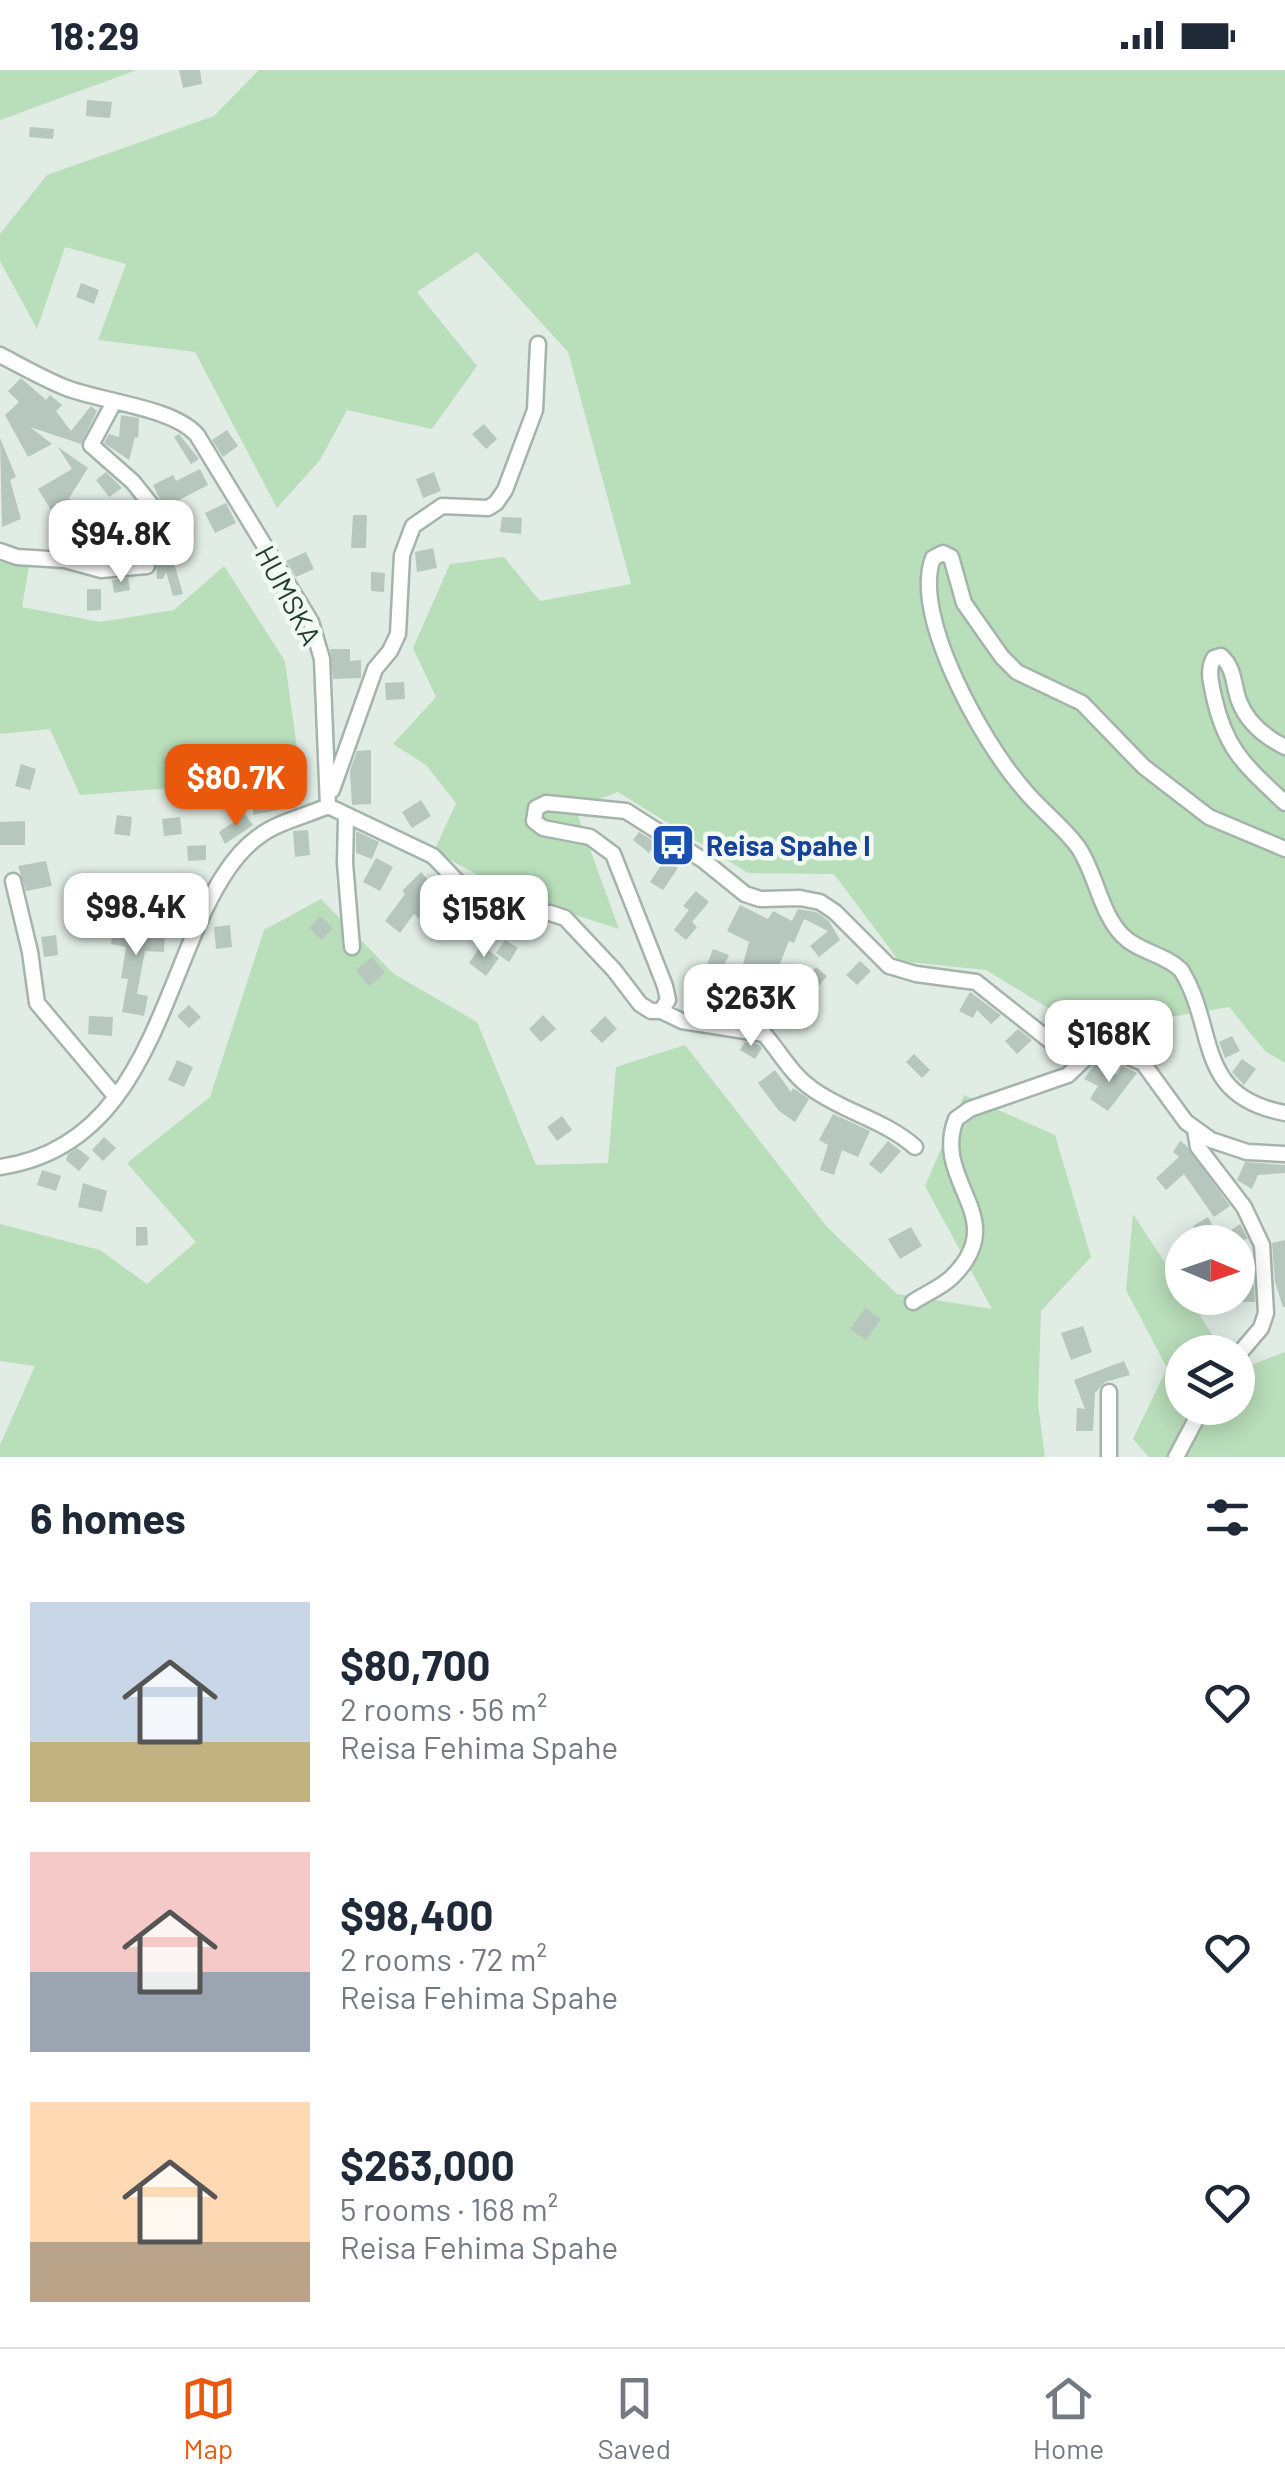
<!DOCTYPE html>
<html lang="en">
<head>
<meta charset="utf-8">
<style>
	:root { --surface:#fff; --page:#f6f6f7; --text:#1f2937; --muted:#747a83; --line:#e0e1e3; --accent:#ea580c }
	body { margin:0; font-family:Barlow,sans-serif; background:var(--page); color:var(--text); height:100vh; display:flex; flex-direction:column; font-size:38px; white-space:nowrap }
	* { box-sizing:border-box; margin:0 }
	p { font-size:32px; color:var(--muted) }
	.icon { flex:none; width:55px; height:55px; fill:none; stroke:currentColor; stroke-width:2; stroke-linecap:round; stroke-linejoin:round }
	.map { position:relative; height:1387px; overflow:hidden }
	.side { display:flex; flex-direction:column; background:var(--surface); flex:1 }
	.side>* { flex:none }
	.needle { width:65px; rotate:92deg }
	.fabs { position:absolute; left:1165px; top:1155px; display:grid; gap:20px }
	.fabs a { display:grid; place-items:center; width:90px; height:90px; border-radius:50%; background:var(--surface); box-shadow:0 5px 25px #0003; font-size:50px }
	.price { position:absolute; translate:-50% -85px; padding:0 22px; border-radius:20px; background:#fff; color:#222; font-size:32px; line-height:65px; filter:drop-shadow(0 2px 5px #0008) }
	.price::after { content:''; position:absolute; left:50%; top:60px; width:30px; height:22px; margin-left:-15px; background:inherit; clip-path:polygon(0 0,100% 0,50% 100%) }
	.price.on { background:var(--accent); color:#fff }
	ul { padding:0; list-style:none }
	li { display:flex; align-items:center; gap:30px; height:250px; padding:0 30px }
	li span { display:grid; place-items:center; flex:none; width:280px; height:200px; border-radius:0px; color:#555 }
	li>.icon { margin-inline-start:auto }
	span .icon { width:120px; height:120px; fill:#fffc; stroke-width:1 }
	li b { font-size:42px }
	h2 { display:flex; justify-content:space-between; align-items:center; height:120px; padding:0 30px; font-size:42px }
	.status { display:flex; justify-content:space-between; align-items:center; height:70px; padding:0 50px; background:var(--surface); direction:ltr }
	.status svg { height:28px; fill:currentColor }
	.menu { display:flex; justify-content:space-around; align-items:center; height:140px; border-top:2px solid var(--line); background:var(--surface); font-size:28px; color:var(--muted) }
	.menu a { display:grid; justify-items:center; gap:5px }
	.menu .on { color:var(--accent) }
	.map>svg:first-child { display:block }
	.green { fill:#b9deba }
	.building { fill:#b6c7bd }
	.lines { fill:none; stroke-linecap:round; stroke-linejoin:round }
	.minor-casing { stroke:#a4b4ab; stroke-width:19 }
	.minor { stroke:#fff; stroke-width:14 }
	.labels { text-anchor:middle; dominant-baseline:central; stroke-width:9; stroke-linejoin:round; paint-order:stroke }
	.street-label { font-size:28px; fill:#213e2f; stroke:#f2f9f3 }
	.transit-label { font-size:28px; font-weight:bold; fill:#164399; stroke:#f2f9f3; text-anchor:start }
</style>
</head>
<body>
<div class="status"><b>18:29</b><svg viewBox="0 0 49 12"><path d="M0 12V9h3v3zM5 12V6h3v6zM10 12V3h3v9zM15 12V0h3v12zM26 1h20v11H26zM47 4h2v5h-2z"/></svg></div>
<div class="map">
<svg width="1285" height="1387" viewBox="0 0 1285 1387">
	<rect width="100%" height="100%" fill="#e1ece5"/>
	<path class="green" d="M0,0H137L0,50Z
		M259,0H1285V993L1265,981L1229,937L1146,951L1050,939L986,900L899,891L834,804L748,803L618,722L575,738L619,859L518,827L434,781L456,733L426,695L393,674L436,627L413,578L450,494L504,487L540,531L631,514L568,282L477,182L417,222L477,296L432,359L347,340L320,390L277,438L195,282L98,270L126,194L65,177L37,259L0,191V164L47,105L214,46Z
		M0,479L31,484L22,537L100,552L174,540L224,496L285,591L301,708L80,725L50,659L0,664Z
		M321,829L394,904L477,952L536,1095L608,1093L616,997L685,975L827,1157L897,1224L992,1239L925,1116L964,1025L1055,1065L1091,1187L1041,1241L1038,1334L1045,1387H0V1375L35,1296L0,1291V1154L100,1180L147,1214L196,1172L127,1093L210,1027L264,860Z
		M1133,1144L1182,1219V1228H1188L1224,1282H1182V1338H1238V1300L1285,1282V1387H1149L1133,1369L1167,1298L1126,1220Z"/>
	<path class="building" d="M179,0H200L202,14L183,18Z
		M87,30L112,32L110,48L86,46Z
		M30,57L54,59L53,69L29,67Z
		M81,213L99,220L94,234L76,227Z
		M21,308L46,330L50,325L62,335L56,341L71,361L91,336L97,341L81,374L30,357L52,374L28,387L5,345L19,332L8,321Z
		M121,345L139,348L138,368L135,367L129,390L104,373L109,364L119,367Z
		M484,354L497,369L486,379L472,364Z
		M227,360L238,376L223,387L212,370Z
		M179,364L199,389L191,394L174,367Z
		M0,368L16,407L10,410L21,449L2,457Z
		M58,377L88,398L69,428L72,434L54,445L38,419L72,399Z
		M200,399L208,415L164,438L153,415L173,405L176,411Z
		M106,402L122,418L109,427L96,410Z
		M434,402L441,421L423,428L416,409Z
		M226,433L236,453L215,463L205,443Z
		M114,436L125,450L110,463L122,478L109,489H102L90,479L93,476L80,461Z
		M353,445H367L366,478H351Z
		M150,447L165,478L153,484L174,493L183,524L173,526L166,502L163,509H157L156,491L145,485L131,457Z
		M502,447L522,448L521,464L500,462Z
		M433,478L437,498L417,502L415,482Z
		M306,482L314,499L296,507L286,491Z
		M371,502L385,503L384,522L371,521Z
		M128,508L130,520L114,523L112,510Z
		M87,519H101V540L87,541Z
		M330,579H350V591L361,590V608L333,609Z
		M404,612L405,629L386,630L385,613Z
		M371,680V734L352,735L350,701L357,681Z
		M21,694L36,699L30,720L15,716Z
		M290,721L293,737L253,745L252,732L269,730L268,724Z
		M421,730L431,746L412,758L402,742Z
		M245,744L253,755L225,774L219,762Z
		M117,745L132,747L130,766L114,764Z
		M180,747L182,764L164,766L162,749Z
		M25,751V775H0V752Z
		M308,760L310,785L295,787L293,761Z
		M356,761L379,772L372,789L356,783Z
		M639,762L657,773L649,783L633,770Z
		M206,775V790L188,791L187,776Z
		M376,788L393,797L380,821L363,812Z
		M665,789L678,798L663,820L650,812Z
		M46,791L52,816L26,821L18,796Z
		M421,802L446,830L441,835L457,851L439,868L414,844L400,863L385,851L405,824L402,821Z
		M696,821L709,832L692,852L697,857L686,870L674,860L689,840L683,836Z
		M740,835L768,849L773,841L792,851L798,839L816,842L829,851L840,870L819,887L810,876L828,861L804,849L794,873L789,871L774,909L742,898L749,872L727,861Z
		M116,845L133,848L132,858L165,859L164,882L145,881L137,924L148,926L144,946L122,942L128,909L121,908L126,877L111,874Z
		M320,846L333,858L322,870L309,858Z
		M230,855L232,877L216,879L214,857Z
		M56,865L58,885L44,887L41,867Z
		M505,870L518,878L509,892L496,883Z
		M481,875L499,888L486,906L469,893Z
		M713,879L729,885L705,934L684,922L696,902L703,906Z
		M372,887L385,903L369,916L356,900Z
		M860,891L871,901L857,915L846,905Z
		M816,897L827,906L813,923L802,913Z
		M970,922L1001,945L991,954L977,940L973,948L959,941Z
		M189,935L201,947L189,958L177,946Z
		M543,945L556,959L541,972L529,959Z
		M89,946L113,947L112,966L88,964Z
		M605,946L617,959L602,973L590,961Z
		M1018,959L1032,970L1017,984L1005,971Z
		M1232,966L1240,981L1225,988L1219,972Z
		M745,972L758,974L762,978L755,989L740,980Z
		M914,984L930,1000L922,1008L906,992Z
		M1242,989L1256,999L1244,1015L1232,1002Z
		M177,990L193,997L184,1017L168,1010Z
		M1095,994L1117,1005L1122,996L1137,1003L1108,1041L1090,1029L1098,1016L1084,1009Z
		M775,1000L791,1022L793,1018L809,1029L795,1052L779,1041L758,1013Z
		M833,1044L870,1061L858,1087L842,1080L834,1105L820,1100L828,1075L819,1070Z
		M562,1046L572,1060L557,1071L547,1057Z
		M104,1067L116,1078L103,1091L92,1080Z
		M888,1071L901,1081L881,1104L869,1094Z
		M1180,1071L1187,1076L1230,1136L1214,1147L1184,1104L1166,1120L1156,1108L1179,1087L1173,1082Z
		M77,1078L90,1088L79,1101L66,1090L68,1084Z
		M1245,1092L1285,1095V1103L1258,1105L1252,1119L1237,1110Z
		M42,1100L61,1106L56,1121L37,1115Z
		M83,1113L107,1121L102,1142L78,1137Z
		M1208,1147L1216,1162L1201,1170L1193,1156Z
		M1240,1154L1248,1169L1229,1172L1224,1165Z
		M136,1157H147L148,1175L136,1176Z
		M911,1157L922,1176L900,1189L888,1169Z
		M1285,1170V1237H1283L1275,1212L1272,1173Z
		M1254,1215L1255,1232H1238V1216Z
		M865,1238L881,1249L866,1270L850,1259Z
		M1083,1256L1092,1282L1071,1290L1061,1263Z
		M1124,1291L1130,1305L1105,1312L1095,1323L1093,1361H1076L1077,1338L1085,1339L1074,1310Z"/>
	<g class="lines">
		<g class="minor-casing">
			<path id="minor" d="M0,285C21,296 42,308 64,317C101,332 173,337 197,365L311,552L322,589L328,736
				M113,334L91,375L133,412L153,437
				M0,481L17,487L65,490L101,500L147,496
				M1285,677C1265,667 1247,652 1239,631C1233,615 1235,598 1221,586L1214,588C1207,600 1211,613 1214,627C1226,681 1246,696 1285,733
				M332,720L375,599L390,581L398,564L402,485L413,456L442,436L488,438L496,433L505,420L535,340L538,274
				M328,736L433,786L476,831L498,842L550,843L565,848L614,900L640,934L651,941H661L668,930L665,916L613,784L590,767L543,758L534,751L536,738L546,733L626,741L703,790L745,824L760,829L800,828L820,832L835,842L889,896L916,904L976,912L1054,974L1073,979H1111L1143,993L1186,1052L1211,1070L1247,1082L1285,1084
				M346,747L345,793L352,877
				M1285,779L1209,747L1144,697L1082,633L1017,602L1002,587L964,533L951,487L943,483L933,488C911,546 983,672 1021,716C1038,738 1062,755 1078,777C1096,803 1100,843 1123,866C1139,882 1165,884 1181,900C1218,959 1193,1026 1285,1043
				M13,811L30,882L37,933L116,1027
				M661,941L682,951L764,964C780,982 791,1004 811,1018C843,1042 885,1050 915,1077
				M1195,1060L1198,1077L1244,1137L1262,1175L1266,1243L1261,1258L1238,1285
				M0,1097C126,1079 154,955 198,855C211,825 230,787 258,767C277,752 306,746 328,736
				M913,1232C925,1224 942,1217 952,1207C1013,1147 931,1113 956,1049L970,1039L1068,1005L1096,978
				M1109,1322V1387
				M1176,1387L1202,1338"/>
		</g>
		<use href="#minor" class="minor"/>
	</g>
	<defs>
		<g id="bus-square" transform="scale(2.25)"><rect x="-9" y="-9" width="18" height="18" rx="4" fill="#1a4fb4" stroke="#f2f9f3"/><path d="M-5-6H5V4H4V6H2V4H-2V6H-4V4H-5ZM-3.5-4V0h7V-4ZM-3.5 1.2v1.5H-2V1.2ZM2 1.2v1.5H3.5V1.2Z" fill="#fff"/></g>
	</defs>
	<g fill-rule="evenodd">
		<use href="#bus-square" x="673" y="775"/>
	</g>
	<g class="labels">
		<g class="street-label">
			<text transform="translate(289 525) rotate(62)">HUMSKA</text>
		</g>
		<g class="transit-label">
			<text x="706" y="775">Reisa Spahe I</text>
		</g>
	</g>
</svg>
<div class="fabs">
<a><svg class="needle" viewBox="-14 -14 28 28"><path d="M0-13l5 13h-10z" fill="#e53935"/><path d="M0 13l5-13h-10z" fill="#747a83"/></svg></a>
<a><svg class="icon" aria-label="layers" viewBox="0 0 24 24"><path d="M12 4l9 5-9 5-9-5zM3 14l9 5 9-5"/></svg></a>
</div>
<b class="price" style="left:121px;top:515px">$94.8K</b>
<b class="price on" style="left:236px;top:759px">$80.7K</b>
<b class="price" style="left:136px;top:888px">$98.4K</b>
<b class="price" style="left:484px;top:890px">$158K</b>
<b class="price" style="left:751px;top:979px">$263K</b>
<b class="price" style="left:1109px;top:1015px">$168K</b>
</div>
<section class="side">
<h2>6 homes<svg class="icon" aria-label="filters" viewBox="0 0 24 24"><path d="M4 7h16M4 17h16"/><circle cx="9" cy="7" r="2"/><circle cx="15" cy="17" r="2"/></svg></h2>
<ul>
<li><span style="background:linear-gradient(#c9d6e8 70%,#c2b280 0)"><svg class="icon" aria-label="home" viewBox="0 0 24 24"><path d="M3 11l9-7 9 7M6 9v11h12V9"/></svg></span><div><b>$80,700</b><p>2 rooms · 56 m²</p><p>Reisa Fehima Spahe</p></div><svg class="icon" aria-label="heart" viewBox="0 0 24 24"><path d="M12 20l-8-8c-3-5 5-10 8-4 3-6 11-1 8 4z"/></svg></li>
<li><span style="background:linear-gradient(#f6c9c9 60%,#9aa5b1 0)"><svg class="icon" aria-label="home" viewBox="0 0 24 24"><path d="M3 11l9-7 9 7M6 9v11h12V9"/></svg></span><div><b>$98,400</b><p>2 rooms · 72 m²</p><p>Reisa Fehima Spahe</p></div><svg class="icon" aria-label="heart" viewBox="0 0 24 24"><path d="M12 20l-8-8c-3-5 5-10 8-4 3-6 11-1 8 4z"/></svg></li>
<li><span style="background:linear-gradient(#ffd9b3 70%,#b9a48a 0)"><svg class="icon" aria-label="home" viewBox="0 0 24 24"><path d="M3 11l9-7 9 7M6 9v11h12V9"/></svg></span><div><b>$263,000</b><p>5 rooms · 168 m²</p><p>Reisa Fehima Spahe</p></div><svg class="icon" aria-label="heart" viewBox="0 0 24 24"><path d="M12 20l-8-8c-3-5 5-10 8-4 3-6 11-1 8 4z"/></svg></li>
</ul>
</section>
<nav class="menu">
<a class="on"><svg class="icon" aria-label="map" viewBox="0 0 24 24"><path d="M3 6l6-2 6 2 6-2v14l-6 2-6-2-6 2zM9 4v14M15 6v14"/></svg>Map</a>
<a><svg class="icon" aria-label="saved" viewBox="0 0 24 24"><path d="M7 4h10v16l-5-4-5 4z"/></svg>Saved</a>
<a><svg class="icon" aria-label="home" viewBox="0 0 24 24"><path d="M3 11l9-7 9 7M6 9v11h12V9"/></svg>Home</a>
</nav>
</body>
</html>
